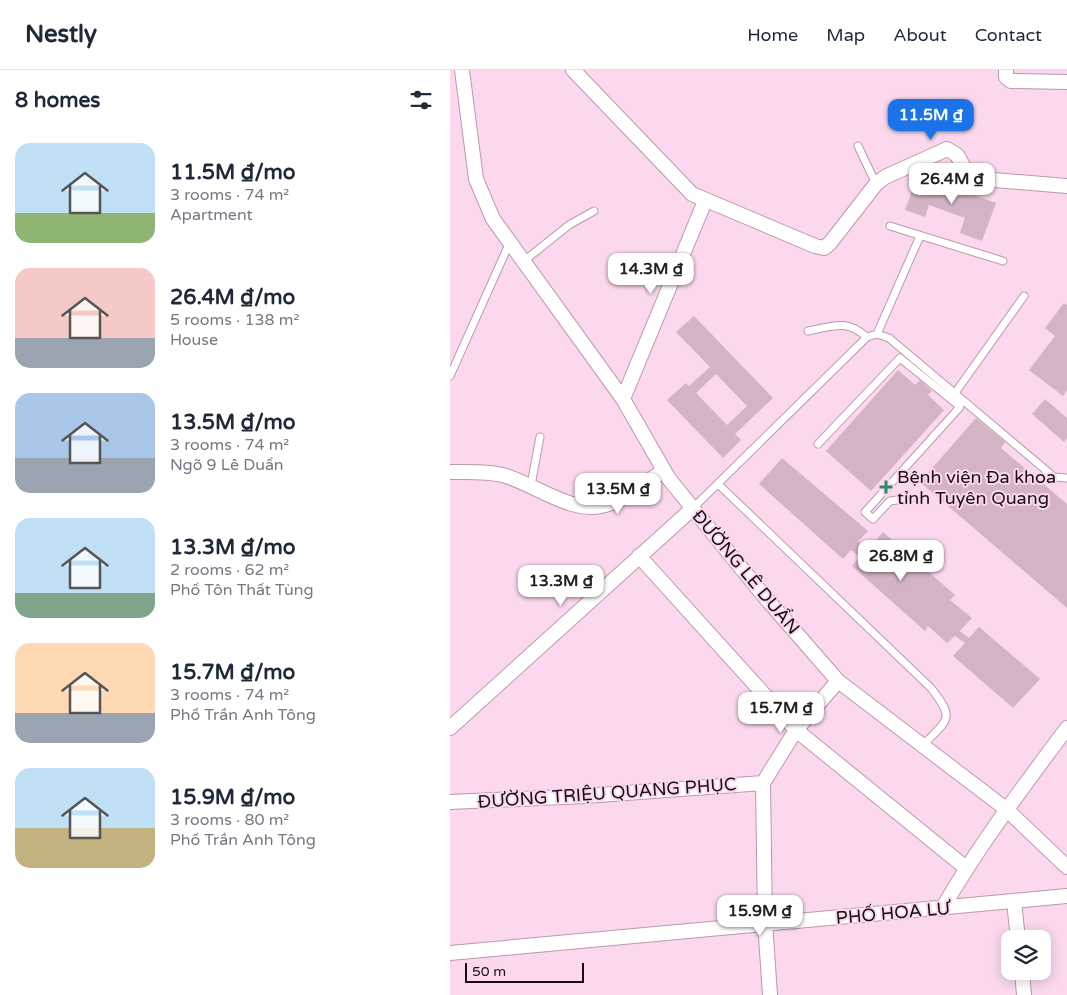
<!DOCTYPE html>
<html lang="en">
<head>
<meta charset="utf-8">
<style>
	:root { --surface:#fff; --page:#f2f2f3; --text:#1f2937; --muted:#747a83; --line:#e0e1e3; --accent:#1a73e8 }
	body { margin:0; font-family:"Varela Round",sans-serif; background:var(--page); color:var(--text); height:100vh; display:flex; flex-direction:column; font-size:19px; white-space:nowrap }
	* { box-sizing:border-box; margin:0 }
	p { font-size:16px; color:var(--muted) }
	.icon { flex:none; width:28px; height:28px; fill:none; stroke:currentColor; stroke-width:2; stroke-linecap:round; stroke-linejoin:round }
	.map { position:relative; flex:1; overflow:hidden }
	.drawer { display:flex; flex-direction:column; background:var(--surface); width:450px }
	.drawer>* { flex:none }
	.controls { position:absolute; left:551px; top:860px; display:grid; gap:10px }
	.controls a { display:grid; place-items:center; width:50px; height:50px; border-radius:10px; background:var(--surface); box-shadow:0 2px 12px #0003; font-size:25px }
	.scale { position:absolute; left:15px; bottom:12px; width:119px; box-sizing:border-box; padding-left:5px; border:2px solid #180d14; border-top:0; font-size:14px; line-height:18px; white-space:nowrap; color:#180d14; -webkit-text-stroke:4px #fbd8ed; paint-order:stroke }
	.price { position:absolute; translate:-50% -42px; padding:0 11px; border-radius:10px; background:#fff; color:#222; font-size:16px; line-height:32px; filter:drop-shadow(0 1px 2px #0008) }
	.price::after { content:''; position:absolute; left:50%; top:30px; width:15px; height:11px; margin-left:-8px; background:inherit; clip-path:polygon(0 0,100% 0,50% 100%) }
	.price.selected { background:var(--accent); color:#fff }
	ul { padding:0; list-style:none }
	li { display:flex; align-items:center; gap:15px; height:125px; padding:0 15px }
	li span { display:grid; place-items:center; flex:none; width:140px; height:100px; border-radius:15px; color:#555 }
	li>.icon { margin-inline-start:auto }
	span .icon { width:60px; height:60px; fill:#fffc; stroke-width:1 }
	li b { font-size:21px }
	h2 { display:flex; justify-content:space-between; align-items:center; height:60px; padding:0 15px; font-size:21px }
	header { display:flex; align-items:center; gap:30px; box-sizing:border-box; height:70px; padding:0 25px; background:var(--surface); border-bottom:1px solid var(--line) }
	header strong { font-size:24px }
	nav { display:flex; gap:28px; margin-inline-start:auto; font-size:18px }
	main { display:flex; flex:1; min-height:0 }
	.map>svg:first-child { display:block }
	.building { fill:#d4b3c7; fill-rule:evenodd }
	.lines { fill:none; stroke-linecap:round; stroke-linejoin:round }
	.service-casing { stroke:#ba99ad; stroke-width:9 }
	.minor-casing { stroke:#ba99ad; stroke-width:16 }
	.path { stroke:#aa90a0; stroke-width:3; stroke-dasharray:2.5 4; stroke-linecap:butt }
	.service { stroke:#fff; stroke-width:7 }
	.minor { stroke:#fff; stroke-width:14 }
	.poi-dot { fill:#2d8b63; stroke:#fbd8ed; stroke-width:2 }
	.labels { text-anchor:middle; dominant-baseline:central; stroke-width:4; stroke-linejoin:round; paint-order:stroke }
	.poi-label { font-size:18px; fill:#180d14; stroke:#fbd8ed; text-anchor:start }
	.street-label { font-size:18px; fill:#180d14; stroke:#fbd8ed }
</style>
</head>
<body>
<header>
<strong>Nestly</strong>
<nav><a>Home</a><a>Map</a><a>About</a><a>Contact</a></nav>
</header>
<main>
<section class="drawer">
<h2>8 homes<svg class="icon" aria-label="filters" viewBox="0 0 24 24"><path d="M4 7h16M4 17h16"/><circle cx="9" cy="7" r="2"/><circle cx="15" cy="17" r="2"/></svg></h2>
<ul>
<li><span style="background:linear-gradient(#bfe0f5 70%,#8fb573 0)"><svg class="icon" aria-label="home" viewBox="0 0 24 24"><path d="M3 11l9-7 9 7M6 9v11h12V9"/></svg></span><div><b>11.5M ₫/mo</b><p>3 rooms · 74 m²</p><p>Apartment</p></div></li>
<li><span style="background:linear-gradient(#f6c9c9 70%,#9aa5b1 0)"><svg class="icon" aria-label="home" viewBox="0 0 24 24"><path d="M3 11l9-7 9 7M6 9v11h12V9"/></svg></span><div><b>26.4M ₫/mo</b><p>5 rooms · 138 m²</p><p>House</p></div></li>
<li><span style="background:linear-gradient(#a9c7e8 65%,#9aa5b1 0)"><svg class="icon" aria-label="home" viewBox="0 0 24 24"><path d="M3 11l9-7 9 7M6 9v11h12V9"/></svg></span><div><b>13.5M ₫/mo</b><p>3 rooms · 74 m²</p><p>Ngõ 9 Lê Duẩn</p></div></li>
<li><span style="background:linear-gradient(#bfe0f5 75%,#7fa58c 0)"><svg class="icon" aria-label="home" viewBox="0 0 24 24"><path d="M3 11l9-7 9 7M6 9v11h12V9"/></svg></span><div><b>13.3M ₫/mo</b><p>2 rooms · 62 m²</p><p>Phố Tôn Thất Tùng</p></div></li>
<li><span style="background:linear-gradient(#ffd9b3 70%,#9aa5b1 0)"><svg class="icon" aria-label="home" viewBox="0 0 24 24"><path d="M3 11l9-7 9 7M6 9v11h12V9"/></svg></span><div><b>15.7M ₫/mo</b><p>3 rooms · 74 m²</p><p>Phố Trần Anh Tông</p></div></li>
<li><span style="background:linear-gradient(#bfe0f5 60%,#c2b280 0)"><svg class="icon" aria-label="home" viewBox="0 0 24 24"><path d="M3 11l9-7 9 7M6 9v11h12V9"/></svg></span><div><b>15.9M ₫/mo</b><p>3 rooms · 80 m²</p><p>Phố Trần Anh Tông</p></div></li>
</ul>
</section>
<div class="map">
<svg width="617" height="925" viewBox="0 0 617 925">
	<rect width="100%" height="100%" fill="#fbd8ed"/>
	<path class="building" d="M468,105L546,133L532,171L510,163L515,148L479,135L475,147L455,140Z
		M614,233L617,235V320L613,326L579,300L605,266L595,258Z
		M244,246L323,328L285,364L291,370L273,388L217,330L236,313L239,316L260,297L226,262ZM266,304L297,336L277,355L246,323Z
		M448,300L465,315L470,310L482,321L478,325L494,340L421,421L376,381Z
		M595,329L617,348V368L614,372L582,344Z
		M526,348L555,372L551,378L617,434V538L470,412Z
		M332,388L418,461L408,471L418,480L433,462L505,525L500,530L522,548L510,561L519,568L529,557L590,609L563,638L503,586L515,573L505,566L497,573L478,556L475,561L402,496L410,487L401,480L393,489L309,414Z"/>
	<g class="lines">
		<g class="service-casing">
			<path id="service" d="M408,76L426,114
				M440,156L553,191
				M74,191L119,155L144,141
				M358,261C385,256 395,249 417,267
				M427,264L470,166
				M0,306L60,172
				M368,374L450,288L508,335
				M268,414L481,618C506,650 498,649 472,676
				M81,415L90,367
				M461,428L440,431L423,449L415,442L510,337L505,323L574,226
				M242,439L417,267L427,264L439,268L604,407L617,408"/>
		</g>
		<g class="minor-casing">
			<path id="minor" d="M12,0L26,109L43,149L173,329L219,409L314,526L388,611L556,739L617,797
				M123,0L242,124L365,176L374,178L380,173L426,114L435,107L497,79L507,85L520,108L617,116
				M556,0V7L561,11L617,12
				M173,329L255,131
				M0,402C18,402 36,401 53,405C85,414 122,445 155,435C176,429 196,413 214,400
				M189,486L346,660L516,798
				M0,658L242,439
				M0,732L135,726L313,713
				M564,832L568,869
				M492,839C529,775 573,717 617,658
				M0,883L617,826
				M572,901L574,925
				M320,925L315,852L313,713L346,660L388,611"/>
		</g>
		<path class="path" d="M191,189L212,202"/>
		<use href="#service" class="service"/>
		<use href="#minor" class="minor"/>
	</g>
	<path class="poi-dot" d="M433.5 409.5h5v5h5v5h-5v5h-5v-5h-5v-5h5z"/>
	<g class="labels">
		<g class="poi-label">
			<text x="447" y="407">Bệnh viện Đa khoa<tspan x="447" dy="21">tỉnh Tuyên Quang</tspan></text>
		</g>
		<g class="street-label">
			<text transform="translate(296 502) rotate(50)">ĐƯỜNG LÊ DUẨN</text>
			<text transform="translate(157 723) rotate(-4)">ĐƯỜNG TRIỆU QUANG PHỤC</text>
			<text transform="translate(443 843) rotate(-5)">PHỐ HOA LƯ</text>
		</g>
	</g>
</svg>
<div class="controls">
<a><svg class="icon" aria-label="layers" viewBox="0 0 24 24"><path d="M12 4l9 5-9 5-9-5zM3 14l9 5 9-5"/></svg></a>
</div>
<div class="scale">50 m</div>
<b class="price selected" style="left:481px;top:71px">11.5M ₫</b>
<b class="price" style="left:502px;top:135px">26.4M ₫</b>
<b class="price" style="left:201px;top:225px">14.3M ₫</b>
<b class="price" style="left:168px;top:445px">13.5M ₫</b>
<b class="price" style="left:451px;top:512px">26.8M ₫</b>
<b class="price" style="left:111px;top:537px">13.3M ₫</b>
<b class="price" style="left:331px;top:664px">15.7M ₫</b>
<b class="price" style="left:310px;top:867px">15.9M ₫</b>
</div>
</main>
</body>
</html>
